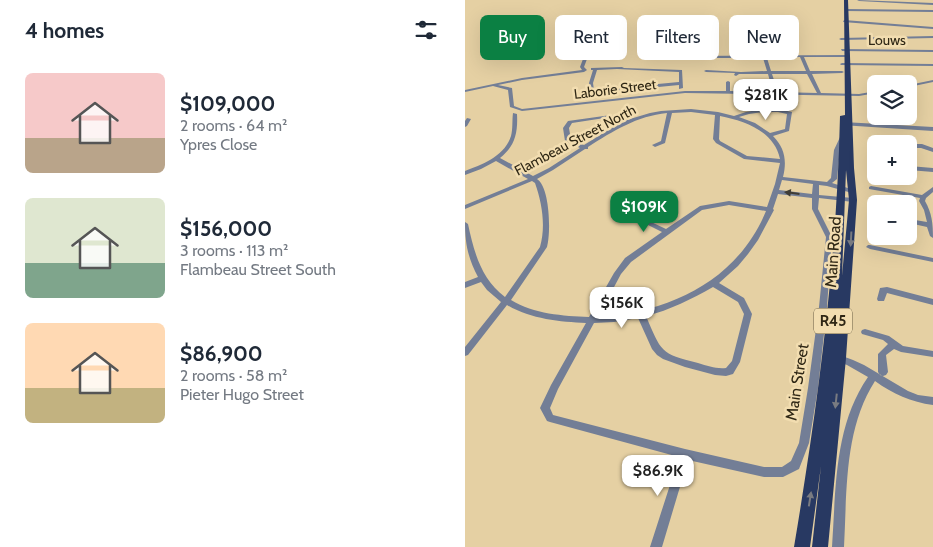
<!DOCTYPE html>
<html lang="en">
<head>
<meta charset="utf-8">
<style>
	:root { --surface:#fff; --page:#f2f2f3; --text:#1f2937; --muted:#747a83; --accent:#0b8043 }
	body { margin:0; font-family:Cabin,sans-serif; background:var(--page); color:var(--text); height:100vh; display:flex; flex-direction:column; font-size:19px; white-space:nowrap }
	* { box-sizing:border-box; margin:0 }
	p { font-size:16px; color:var(--muted) }
	.icon { flex:none; width:28px; height:28px; fill:none; stroke:currentColor; stroke-width:2; stroke-linecap:round; stroke-linejoin:round }
	.map { position:relative; flex:1; overflow:hidden }
	.panel { display:flex; flex-direction:column; background:var(--surface); width:465px }
	.panel>* { flex:none }
	.banner { position:absolute; left:15px; top:15px; width:378px; height:45px; display:flex; gap:10px }
	.controls { position:absolute; left:402px; top:75px; display:grid; gap:10px }
	.controls a { display:grid; place-items:center; width:50px; height:50px; border-radius:8px; background:var(--surface); box-shadow:0 5px 20px #0002; font-size:25px }
	.price { position:absolute; translate:-50% -42px; padding:0 11px; border-radius:10px; background:#fff; color:#222; font-size:16px; line-height:32px; filter:drop-shadow(0 1px 2px #0008) }
	.price::after { content:''; position:absolute; left:50%; top:30px; width:15px; height:11px; margin-left:-8px; background:inherit; clip-path:polygon(0 0,100% 0,50% 100%) }
	.price.selected { background:var(--accent); color:#fff }
	ul { padding:0; list-style:none }
	li { display:flex; align-items:center; gap:15px; height:125px; padding:0 25px }
	li span { display:grid; place-items:center; flex:none; width:140px; height:100px; border-radius:8px; color:#555 }
	li>.icon { margin-inline-start:auto }
	span .icon { width:60px; height:60px; fill:#fffc; stroke-width:1 }
	li b { font-size:21px }
	h2 { display:flex; justify-content:space-between; align-items:center; height:60px; padding:0 25px; font-size:21px }
	.chip { padding:0 18px; border-radius:8px; background:var(--surface); box-shadow:0 5px 20px #0002; font-size:18px; line-height:45px }
	.chip.selected { background:var(--accent); color:#fff }
	main { display:flex; flex:1; min-height:0 }
	.map>svg:first-child { display:block }
	.lines { fill:none; stroke-linecap:round; stroke-linejoin:round }
	.minor { fill:#737e96; fill-rule:evenodd }
	.major { fill:#283962; fill-rule:evenodd }
	.oneway { fill:#403d35 }
	.oneway2 { fill:#797b81 }
	.labels { text-anchor:middle; dominant-baseline:central; stroke-width:5; stroke-linejoin:round; paint-order:stroke }
	.far-street-label { font-size:14px; fill:#2f2715; stroke:#f2ddb0 }
	.shield { fill:#f2ddb0; stroke:#6a5e44; stroke-width:1 }
	.shield-label { font-size:15px; font-weight:bold; fill:#2f2715 }
	.street-label { font-size:16px; fill:#2f2715; stroke:#f2ddb0 }
</style>
</head>
<body>
<main>
<section class="panel">
<h2>4 homes<svg class="icon" aria-label="filters" viewBox="0 0 24 24"><path d="M4 7h16M4 17h16"/><circle cx="9" cy="7" r="2"/><circle cx="15" cy="17" r="2"/></svg></h2>
<ul>
<li><span style="background:linear-gradient(#f6c9c9 65%,#b9a48a 0)"><svg class="icon" aria-label="home" viewBox="0 0 24 24"><path d="M3 11l9-7 9 7M6 9v11h12V9"/></svg></span><div><b>$109,000</b><p>2 rooms · 64 m²</p><p>Ypres Close</p></div></li>
<li><span style="background:linear-gradient(#dfe7d0 65%,#7fa58c 0)"><svg class="icon" aria-label="home" viewBox="0 0 24 24"><path d="M3 11l9-7 9 7M6 9v11h12V9"/></svg></span><div><b>$156,000</b><p>3 rooms · 113 m²</p><p>Flambeau Street South</p></div></li>
<li><span style="background:linear-gradient(#ffd9b3 65%,#c2b280 0)"><svg class="icon" aria-label="home" viewBox="0 0 24 24"><path d="M3 11l9-7 9 7M6 9v11h12V9"/></svg></span><div><b>$86,900</b><p>2 rooms · 58 m²</p><p>Pieter Hugo Street</p></div></li>
</ul>
</section>
<div class="map">
<svg width="468" height="547" viewBox="0 0 468 547">
	<rect width="100%" height="100%" fill="#e5d0a3"/>
	<g class="lines">
		<path class="minor" d="M392,0L468,3V5L394,1Z
			M381,9L468,10V12L380,11Z
			M379,20L468,27V29L378,22Z
			M468,36V38L376,40L374,39L376,38Z
			M376,49L468,50V52L377,51Z
			M209,51L223,56L382,55L384,56L383,57H339L345,71H377L379,72L377,73L347,74L356,93L394,94L411,91V93L394,96L220,93L57,111L45,107L43,90L28,86L0,92V90L57,78L117,70L115,67L118,59L120,58L122,59L119,67L122,70L119,72L57,80L33,85L47,88L49,106L57,109L220,91H261V82L263,81L265,82V91L308,92L303,74H274L271,76L269,75L270,73L241,72L239,71L241,70L276,72L302,71L298,58H223L208,53V51ZM335,57L341,71H306L302,58ZM307,74H342L352,93L313,92Z
			M377,63L468,64V66L376,65L375,64Z
			M157,67L159,68L217,70L218,88L214,89V85L131,93L125,92L124,83L128,70H126V68ZM152,69L214,72V82L129,90L128,83L132,70Z
			M468,80V82L444,87V85Z
			M226,109L253,112L269,116L281,112L298,109H313L327,112L324,131L308,136C320,148 322,161 318,177L362,182L366,178L369,150L376,135H380L381,136L375,150L372,179L367,183L389,190L390,191L387,193L362,186L354,185V195L388,198L391,200L388,202L354,198L353,209L367,237L362,307L353,388L344,443L334,469L318,477H299L223,460L197,547H185L214,457L85,422L82,421L75,408L86,385L121,323C95,322 65,319 42,305L3,355L0,356V347L36,302L22,290L16,282L0,288V282L13,277C3,258 0,244 0,222L3,224C9,252 16,279 40,297L75,247C81,226 77,203 70,183L67,181L0,209V205L63,179L31,161L16,169L0,175V171C17,165 40,156 46,136C48,129 47,120 48,113L52,114C53,133 50,146 35,158L68,176L84,168L115,148L100,141L98,128L103,121L146,115L165,119L185,113L196,111ZM226,112L250,115L248,139L251,143L279,159L315,163L310,184L302,207L264,201L235,206L201,229L167,213H163L162,214L163,215L197,232L160,258L149,273L124,317C98,316 69,314 46,300L82,247C86,233 85,187 72,179L88,170L120,149H123V147C148,131 172,116 202,113L196,141L187,145L190,147L200,143L207,113ZM298,112H313L322,114L320,129L305,133L290,123L274,117L284,114ZM255,116C280,121 309,131 315,159L282,156L255,141L254,139ZM146,117L160,121L145,129L119,145L106,140L104,128L107,123ZM317,180L348,184L347,194L314,190ZM313,194L347,198V209L361,237L354,307L343,388L334,443L326,461L317,467H299L220,449L88,415L85,408L93,389L129,323L149,322L173,318L187,349L192,355L198,359L220,367L250,375L261,376L268,374L275,362L287,314L279,298L254,283L273,266L283,254L293,240L309,210L308,209ZM264,205L301,211C272,281 205,312 133,317L156,274L166,262L237,210ZM248,287L273,302L279,314L267,361L261,368C251,369 243,366 233,363C195,354 196,351 181,316C205,310 227,299 248,287Z
			M2,118L6,119L2,126L0,127V121Z
			M378,122L468,127V131L376,125V123Z
			M406,144H411V148L404,147L403,146Z
			M444,144H457L468,148V152L456,148H444Z
			M411,165V169L406,168L405,167Z
			M444,166L468,168V172L444,170Z
			M406,186L457,195L468,187V192L461,198L460,201C467,213 468,224 468,238L465,236L462,227L444,223V219L462,222L459,210L454,201L455,198L404,189V187Z
			M405,212L411,213V217L403,215L402,214L403,213Z
			M403,245H405L468,258V262L405,249L401,247Z
			M422,287L468,299V305L422,293L419,301H413L412,299L415,288Z
			M400,329L424,336L438,346L468,351V357L436,352L429,349L421,355L423,372L421,375L418,376L415,375L413,372V354L423,344L418,340L397,334L396,332L397,330Z
			M372,354L388,360L399,365L443,391L453,395L468,397V405C446,402 428,394 410,381C379,429 382,492 379,547H367C371,489 369,426 403,377L382,365L369,360L368,358L369,356Z"/>
		<path class="major" d="M379,0H383L389,168L392,200L381,358L363,547H347L356,466L345,547H329C353,404 372,261 375,116L380,115ZM381,170L384,200L377,276Z"/>
	</g>
	<defs><path id="oneway-solid" d="M-6-.8H1V-3.2L6.5 0L1 3.2V.8H-6Z" transform="scale(1.25)"/></defs>
	<use class="oneway" href="#oneway-solid" transform="translate(327 193) rotate(-173)"/>
	<g class="oneway2">
		<use href="#oneway-solid" transform="translate(386 239) rotate(93)"/>
		<use href="#oneway-solid" transform="translate(371 401) rotate(96)"/>
		<use href="#oneway-solid" transform="translate(345 499) rotate(-81)"/>
	</g>
	<g class="labels">
		<g class="far-street-label">
			<text x="422" y="40">Louws</text>
			<text transform="translate(150 89) rotate(-7)">Laborie Street</text>
			<text transform="translate(110 140) rotate(-28)">Flambeau Street North</text>
		</g>
		<rect class="shield" x="349" y="308.5" width="38" height="25" rx="4"/>
		<g class="shield-label">
			<text x="368" y="321">R45</text>
		</g>
		<g class="street-label">
			<text transform="translate(368 252) rotate(-86)">Main Road</text>
			<text transform="translate(332 382) rotate(-81)">Main Street</text>
		</g>
	</g>
</svg>
<div class="controls">
<a><svg class="icon" aria-label="layers" viewBox="0 0 24 24"><path d="M12 4l9 5-9 5-9-5zM3 14l9 5 9-5"/></svg></a>
<a>+</a>
<a>−</a>
</div>
<b class="price" style="left:301px;top:121px">$281K</b>
<b class="price selected" style="left:179px;top:233px">$109K</b>
<b class="price" style="left:157px;top:329px">$156K</b>
<b class="price" style="left:193px;top:497px">$86.9K</b>
<div class="banner">
<a class="chip selected">Buy</a>
<a class="chip">Rent</a>
<a class="chip">Filters</a>
<a class="chip">New</a>
</div>
</div>
</main>
</body>
</html>
